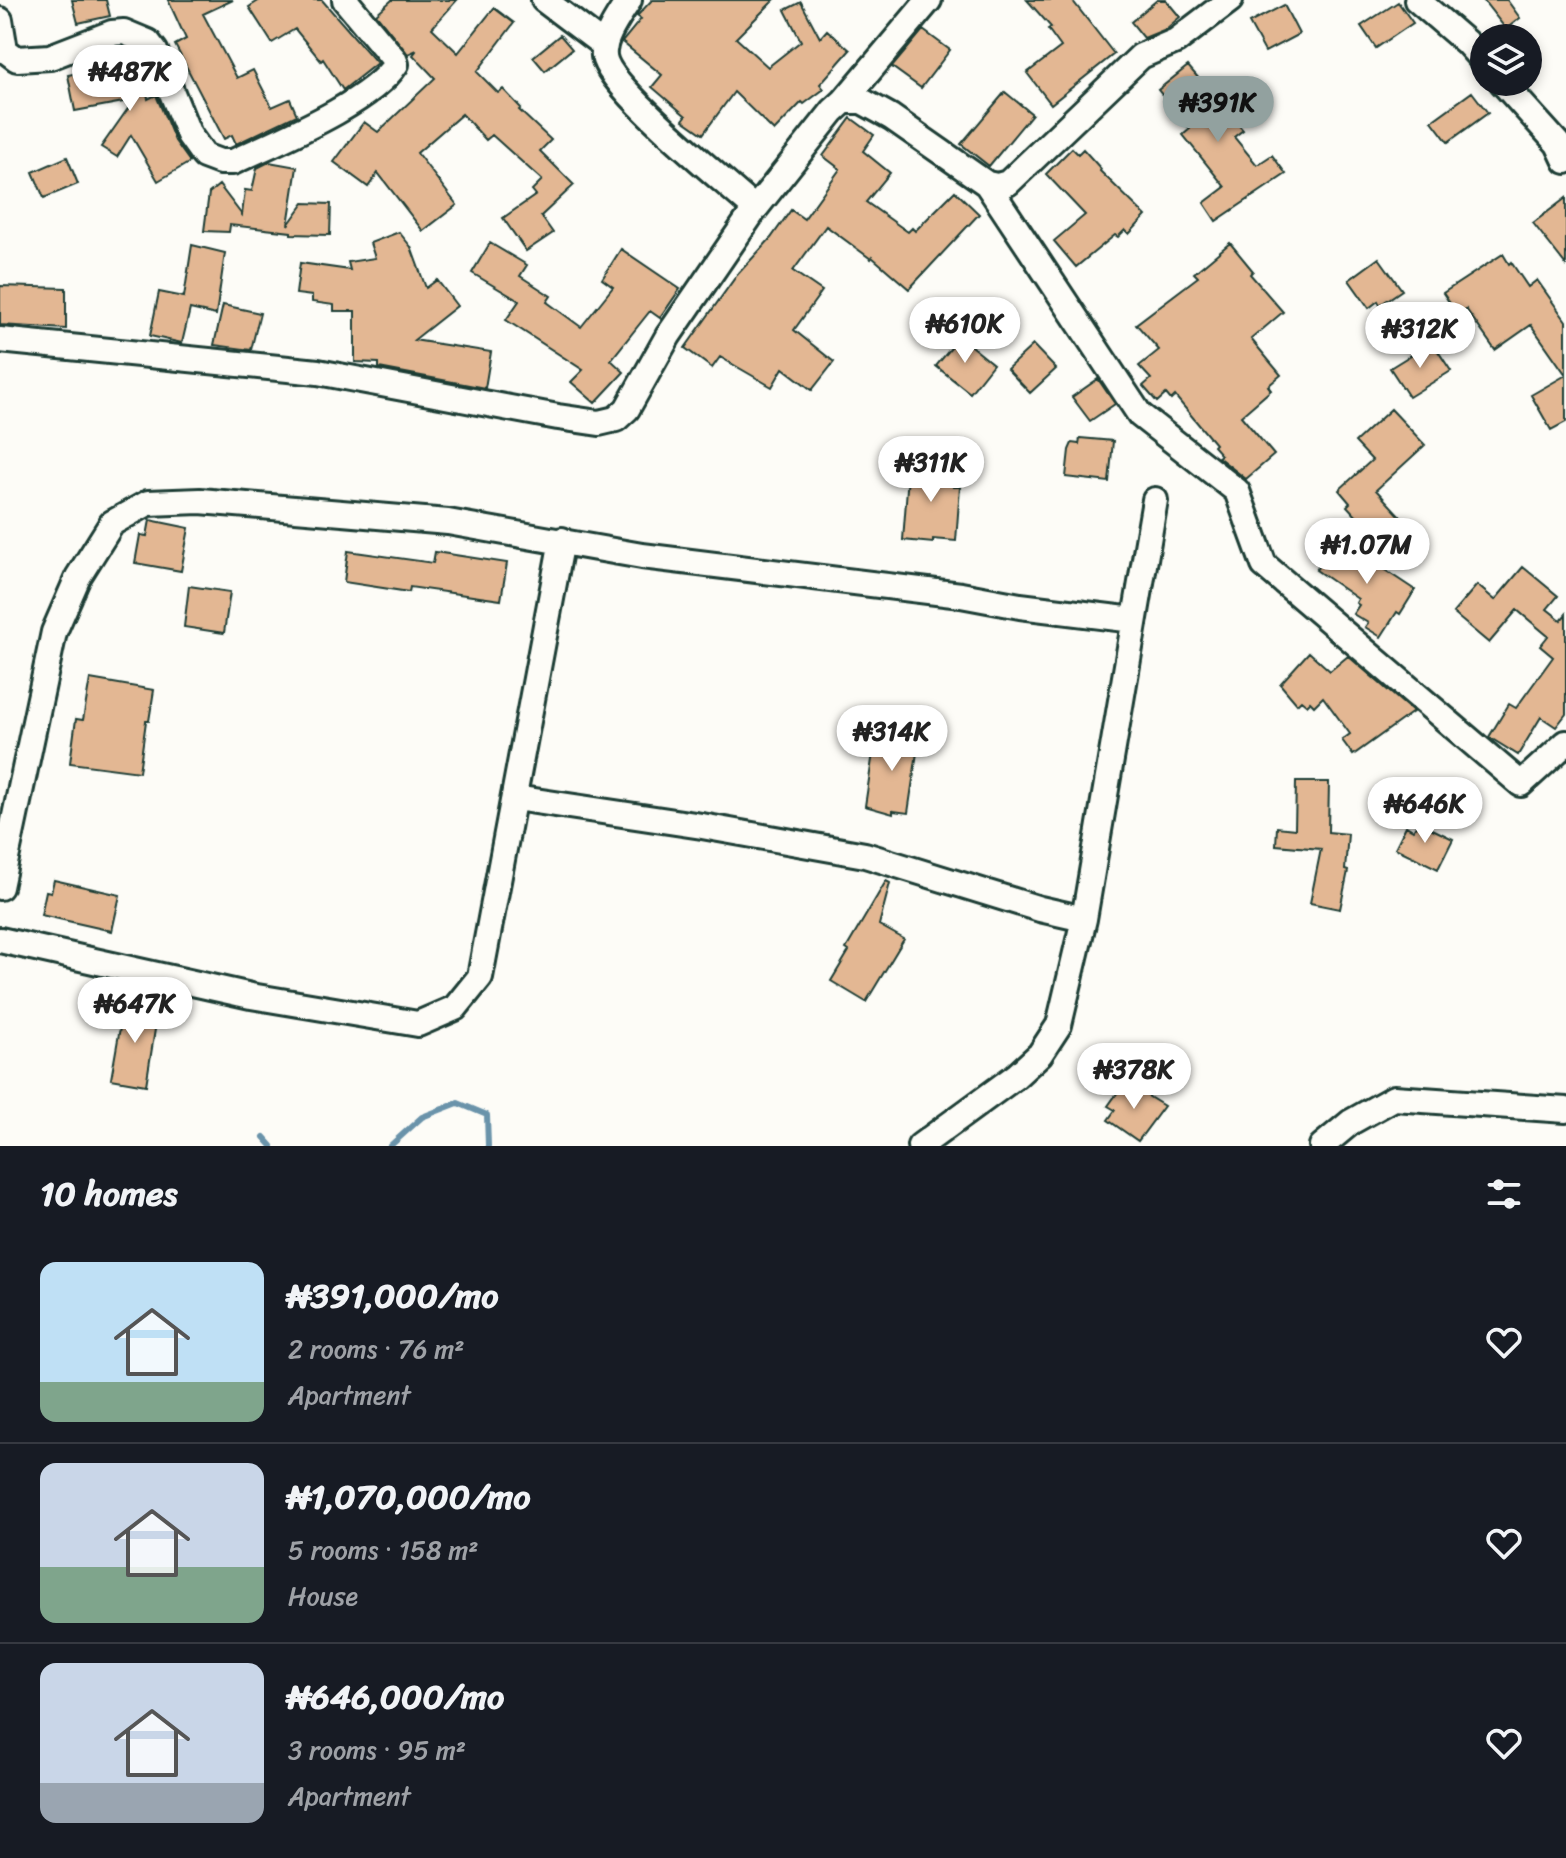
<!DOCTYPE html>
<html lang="en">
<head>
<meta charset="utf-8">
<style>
	:root { --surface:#171b24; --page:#20242c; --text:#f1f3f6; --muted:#9ea1a6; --line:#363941; --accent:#92a19f }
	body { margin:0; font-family:Sriracha,sans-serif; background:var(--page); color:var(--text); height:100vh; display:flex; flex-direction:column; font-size:30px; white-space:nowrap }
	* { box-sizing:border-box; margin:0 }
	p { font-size:26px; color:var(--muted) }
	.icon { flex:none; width:44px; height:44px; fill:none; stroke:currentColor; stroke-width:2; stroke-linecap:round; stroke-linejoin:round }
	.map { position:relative; height:1146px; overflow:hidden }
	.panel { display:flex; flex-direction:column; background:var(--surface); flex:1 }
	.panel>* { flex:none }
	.tools { position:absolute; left:1470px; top:24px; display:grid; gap:16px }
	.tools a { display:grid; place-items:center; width:72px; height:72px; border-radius:50%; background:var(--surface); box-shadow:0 4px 12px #0003; font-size:40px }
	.price { position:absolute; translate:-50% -68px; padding:0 18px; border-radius:28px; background:#fff; color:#222; font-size:26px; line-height:52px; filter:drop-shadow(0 2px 4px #0008) }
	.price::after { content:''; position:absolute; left:50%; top:48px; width:24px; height:18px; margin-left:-12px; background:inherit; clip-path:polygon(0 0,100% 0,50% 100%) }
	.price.current { background:var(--accent); color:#111 }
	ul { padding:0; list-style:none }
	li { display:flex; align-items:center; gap:24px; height:200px; padding:0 40px }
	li+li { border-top:2px solid var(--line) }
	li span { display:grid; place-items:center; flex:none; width:224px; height:160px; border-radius:16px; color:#555 }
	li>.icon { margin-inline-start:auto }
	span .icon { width:96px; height:96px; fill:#fffc; stroke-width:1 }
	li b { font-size:34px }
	h2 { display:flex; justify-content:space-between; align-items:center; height:96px; padding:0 40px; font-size:34px }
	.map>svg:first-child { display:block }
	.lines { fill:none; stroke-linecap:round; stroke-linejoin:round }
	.stream { stroke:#6a93aa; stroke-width:6 }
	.building { fill:#e3b793; stroke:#1f3d34; stroke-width:2 }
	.minor-casing { stroke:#1f3d34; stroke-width:30 }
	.minor { stroke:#fdfcf7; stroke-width:24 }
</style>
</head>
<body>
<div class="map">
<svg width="1566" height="1146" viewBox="0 0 1566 1146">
	<rect width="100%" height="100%" fill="#fdfcf7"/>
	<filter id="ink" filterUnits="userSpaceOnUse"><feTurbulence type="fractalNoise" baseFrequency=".0125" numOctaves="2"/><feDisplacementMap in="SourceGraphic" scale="16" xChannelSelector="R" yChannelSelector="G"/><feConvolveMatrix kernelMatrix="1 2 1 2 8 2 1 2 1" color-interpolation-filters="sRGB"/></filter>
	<g filter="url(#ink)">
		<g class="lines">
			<path class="stream" d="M264,1137L272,1146
				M390,1146L422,1117L458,1103L487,1115L488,1146"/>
		</g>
		<path class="building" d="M72,0H106L110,16L78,23Z
			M168,0H233L203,14L237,78L253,70L272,107L290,99L297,115L236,144L232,135L224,139L175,45L186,39Z
			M260,0H322L377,63L343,90L323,59L321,61L295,29L272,43L249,7Z
			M392,0H457L432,28L458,53L494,8L514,23L477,72L498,93L503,89L521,108L519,110L551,140L540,151L574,185L541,216L553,233L526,251L503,218L536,195L532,190L542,180L492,135L486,140L462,114L417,153L457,205L423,231L378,173L368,187L334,162L364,122L378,132L435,78L413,55L417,50L408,54L376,14Z
			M652,0H774L736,38L768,67L801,41L785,10L801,2L820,38L827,30L850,50L820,84L824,89L804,104L802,102L774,131L734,92L703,134L683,120L686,116L652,87L662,75L622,42L641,19L637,16Z
			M1027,0H1072L1114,54L1051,104L1027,73L1061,47L1048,29L1051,27Z
			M1157,0H1166L1180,17L1166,29L1144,38L1131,22Z
			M1483,0H1507L1520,18L1506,29Z
			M1398,2L1413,23L1376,48L1361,26Z
			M1284,5L1299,34L1265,52L1249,23Z
			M923,30L950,50L921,88L892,67Z
			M560,35L572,49L545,71L533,57Z
			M140,56L143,62L148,99L156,95L175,141L190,162L158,181L131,135L117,157L101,147L134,100L75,111L68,75L112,66V59Z
			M1188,66L1243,130L1234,137L1257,165L1272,155L1286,174L1216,221L1204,203L1225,187L1183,135L1190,129L1158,90Z
			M1005,92L1032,114L989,166L961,144Z
			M1472,92L1488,113L1448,142L1432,121Z
			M851,118L874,135L863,151L890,173L866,202L908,232L912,228L915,231L955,191L979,214L909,289L872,257L871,259L826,226L793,271L822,291L794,330L834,362L812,390L783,368L772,387L720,357L712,368L685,348L737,275L771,238L791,210L804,219L840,169L823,156Z
			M1072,148L1078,154L1083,149L1101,169L1100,171L1146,216L1129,234L1125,230L1118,237L1115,235L1076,267L1054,241L1085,215L1046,174Z
			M67,157L78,184L44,198L33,172Z
			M269,162L297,167L288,225L304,203L331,204L330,235L291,234V232L230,225L229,232L204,231L209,193L219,185L242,215L245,190L252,191L257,168Z
			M1566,198V265L1533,223Z
			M399,232L411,247L426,288L437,280L457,306L414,340L491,352L485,388L379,368V363L355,362V311H334V305L312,302V296L296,294L300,263L350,270L348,262L375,258L370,243Z
			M490,243L527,265L520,276L551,296L547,302L581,327L613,287L602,279L621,249L680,289L660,318L650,311L611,360L624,372L595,403L571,382L583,370L506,320L519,301L472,273Z
			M1230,243L1253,271L1250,274L1283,312L1251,339L1281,375L1268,386L1271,390L1241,416L1274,455L1246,479L1218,457L1221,455L1213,446L1215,444L1175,396L1171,400L1166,394L1157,402L1143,386L1151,379L1139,366L1159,350L1136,324L1198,277L1194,273Z
			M192,245L225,253L216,315L190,309L182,343L150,336L159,292L184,297Z
			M1503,254L1509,264L1511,262L1528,287L1537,280L1566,321V422L1551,430L1531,395L1566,375L1531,325L1495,350L1466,309L1458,315L1443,293Z
			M1379,258L1402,290L1380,305L1378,301L1369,308L1349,280Z
			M0,286L66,288V329L0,325Z
			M223,305L260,313L251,350L214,345Z
			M960,337L993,364L970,393L936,366Z
			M1432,342L1451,371L1409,397L1390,368Z
			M1033,345L1056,369L1030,393L1007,369Z
			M1098,379L1115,404L1090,421L1072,397Z
			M1391,409L1425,445L1376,490L1401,517L1377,539L1347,506L1350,503L1339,490L1372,460L1355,442Z
			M1080,438L1113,441L1109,482L1066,477L1069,450L1072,443L1079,444Z
			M909,462L955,466L953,487H960L956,541L933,539V543L903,540Z
			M150,520L189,528L181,571L135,563L140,535L147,536Z
			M1338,539L1415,590L1400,614L1397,612L1381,637L1365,627L1368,623L1353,614L1359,605L1356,603L1358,599L1316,570Z
			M348,551L433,563L435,552L507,563L501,600L410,587L409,592L344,582Z
			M1523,567L1558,596L1547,609L1561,620L1566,614V714L1556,727L1541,717L1518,755L1489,737L1509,704L1516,708L1553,657L1540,646L1548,636L1517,610L1489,643L1453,613L1477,585L1495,600Z
			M189,586L230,592L224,633L184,627Z
			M1309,652L1330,671L1348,656L1413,712L1353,755L1342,740L1350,734L1323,697L1314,706L1310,702L1307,705L1301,700L1297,704L1280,684Z
			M90,679L154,690L149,721H146L139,772L70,763L76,719L83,720Z
			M876,733L919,739L908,813L893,811V814L865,806Z
			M1296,782H1329L1328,832L1348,834L1345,870L1348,871L1340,909L1310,903L1321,849L1276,845L1277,827L1295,829Z
			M1418,822L1453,839L1438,869L1395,848L1406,826L1413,830Z
			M54,880L120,895L112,931L41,915L46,891L51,892Z
			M886,881L890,883L879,925L904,939L866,1002L831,981L849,951L846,949Z
			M124,1005L158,1011L146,1085L111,1079Z
			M1125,1082L1164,1106L1138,1141L1108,1120L1115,1110L1108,1106Z"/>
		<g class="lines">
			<g class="minor-casing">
				<path id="minor" d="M544,0L605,46
					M629,0C620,15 602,38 604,56C608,88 726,182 755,209
					M1417,0L1467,43L1484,62
					M0,20L5,50L17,59L50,57L112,33L124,32L148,42L155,51L189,135L204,156L220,162H233C277,141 370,104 396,64L394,59L345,0
					M1502,82L1558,144L1566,161
					M844,101L929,0
					M987,184L1140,415L1237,491L1264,565L1521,784L1566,743
					M0,340L318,372L558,417L599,423L616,419L627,409L668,336L755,209L833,111L844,101H862L891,117L987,184L997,186L1008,183L1141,56L1176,41L1230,0
					M515,798L702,826L865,855L1040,909L1084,919
					M0,887L54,632L78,577L112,523L148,503L200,501L448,522L642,556L961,595L1020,606L1134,620
					M0,940L251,996L418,1024L455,1008L480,977L562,540
					M920,1146L1016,1076L1040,1054L1059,1025L1084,919L1155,500
					M1322,1146L1351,1122L1394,1098L1566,1110"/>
			</g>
			<use href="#minor" class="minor"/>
		</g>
	</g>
</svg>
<div class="tools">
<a><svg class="icon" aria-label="layers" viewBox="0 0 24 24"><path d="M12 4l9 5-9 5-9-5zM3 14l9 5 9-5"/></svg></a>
</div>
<b class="price" style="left:130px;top:113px">₦487K</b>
<b class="price current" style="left:1218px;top:144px">₦391K</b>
<b class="price" style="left:965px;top:365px">₦610K</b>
<b class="price" style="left:1420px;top:370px">₦312K</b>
<b class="price" style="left:931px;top:504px">₦311K</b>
<b class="price" style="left:1367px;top:586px">₦1.07M</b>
<b class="price" style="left:892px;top:773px">₦314K</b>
<b class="price" style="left:1425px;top:845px">₦646K</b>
<b class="price" style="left:135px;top:1045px">₦647K</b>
<b class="price" style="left:1134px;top:1111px">₦378K</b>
</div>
<section class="panel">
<h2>10 homes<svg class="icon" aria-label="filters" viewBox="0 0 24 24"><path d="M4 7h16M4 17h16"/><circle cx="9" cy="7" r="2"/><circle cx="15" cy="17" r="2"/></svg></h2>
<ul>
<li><span style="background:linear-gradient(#bfe0f5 75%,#7fa58c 0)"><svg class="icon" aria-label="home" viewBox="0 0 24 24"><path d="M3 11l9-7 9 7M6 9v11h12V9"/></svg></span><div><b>₦391,000/mo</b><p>2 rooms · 76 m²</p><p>Apartment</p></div><svg class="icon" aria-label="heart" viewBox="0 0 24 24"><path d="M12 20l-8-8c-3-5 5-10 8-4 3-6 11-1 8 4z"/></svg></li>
<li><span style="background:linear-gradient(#c9d6e8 65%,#7fa58c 0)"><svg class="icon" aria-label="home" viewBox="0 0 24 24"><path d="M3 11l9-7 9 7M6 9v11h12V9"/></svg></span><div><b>₦1,070,000/mo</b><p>5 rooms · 158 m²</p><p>House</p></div><svg class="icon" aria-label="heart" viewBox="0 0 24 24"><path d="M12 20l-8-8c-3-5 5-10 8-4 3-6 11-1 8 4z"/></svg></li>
<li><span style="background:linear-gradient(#c9d6e8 75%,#9aa5b1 0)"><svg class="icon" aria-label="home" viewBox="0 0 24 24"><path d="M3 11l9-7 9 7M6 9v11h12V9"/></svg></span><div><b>₦646,000/mo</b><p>3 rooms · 95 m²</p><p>Apartment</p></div><svg class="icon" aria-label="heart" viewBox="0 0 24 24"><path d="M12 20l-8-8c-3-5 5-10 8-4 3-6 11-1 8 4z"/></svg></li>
</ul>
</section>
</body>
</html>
